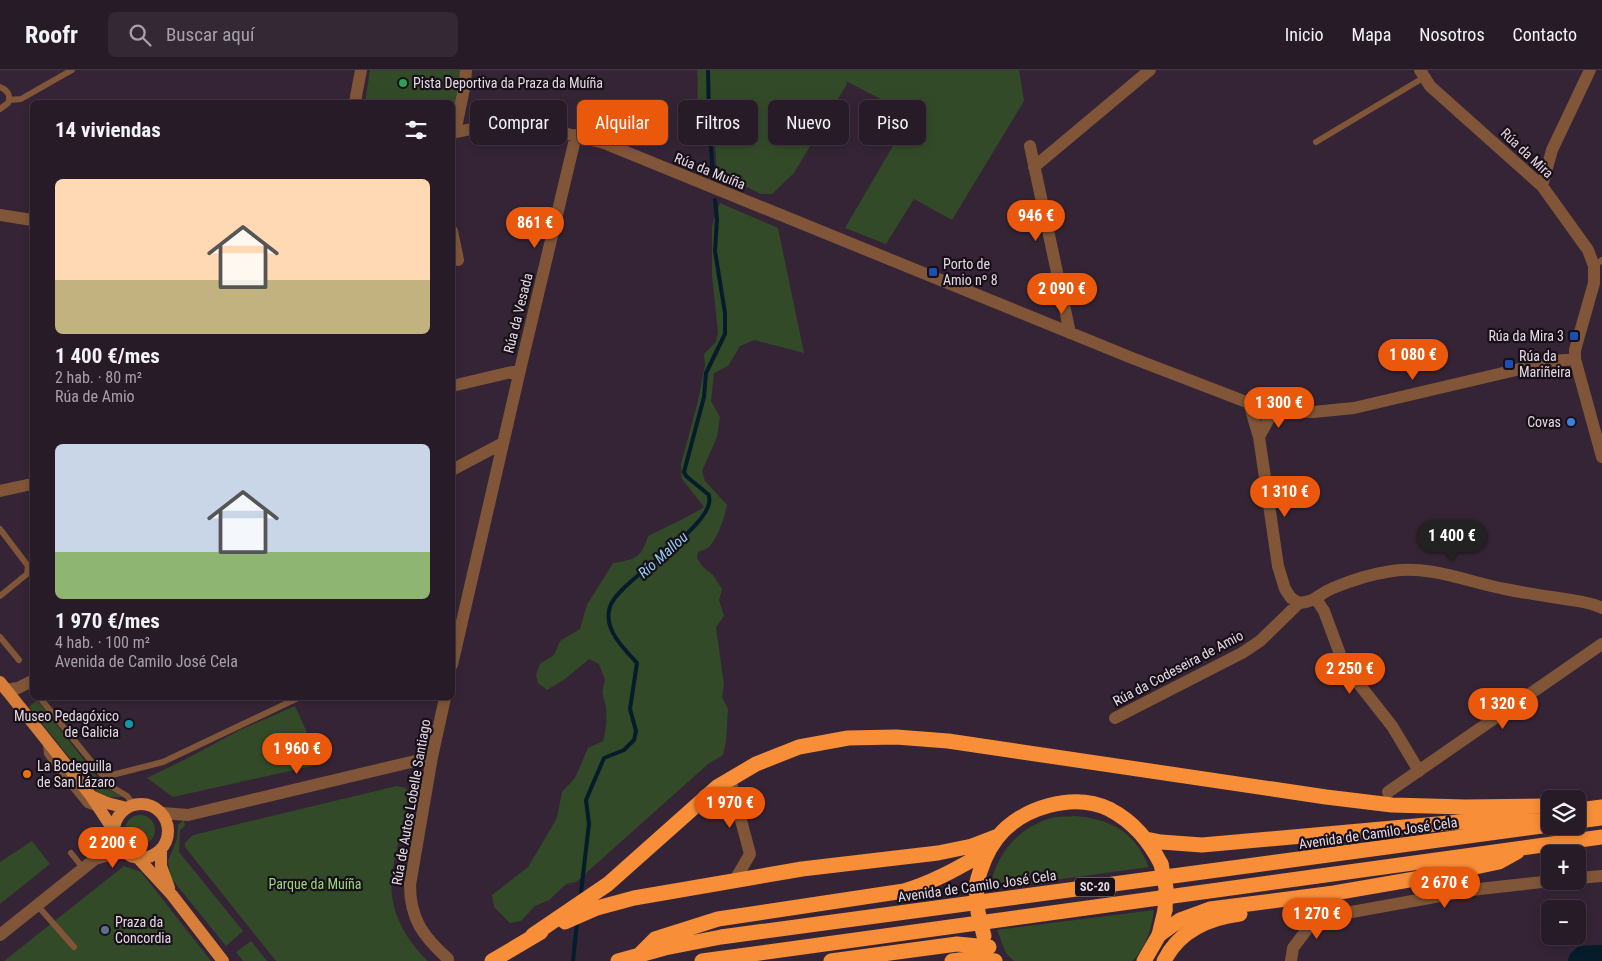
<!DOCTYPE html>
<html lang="es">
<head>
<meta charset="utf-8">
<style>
	:root { --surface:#281b28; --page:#342834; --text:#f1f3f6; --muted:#a5a1a8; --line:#443945; --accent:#ea580c }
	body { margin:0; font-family:"Roboto Condensed",sans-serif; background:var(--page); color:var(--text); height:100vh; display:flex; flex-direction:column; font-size:19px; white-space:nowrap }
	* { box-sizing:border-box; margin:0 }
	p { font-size:16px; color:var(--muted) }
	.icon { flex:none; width:28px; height:28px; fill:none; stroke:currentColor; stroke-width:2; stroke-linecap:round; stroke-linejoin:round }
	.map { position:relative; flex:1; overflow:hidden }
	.sheet { position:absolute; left:30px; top:30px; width:425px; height:600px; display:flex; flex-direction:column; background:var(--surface); border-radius:8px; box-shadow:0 2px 8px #0003,0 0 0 1px var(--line) }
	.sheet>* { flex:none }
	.banner { position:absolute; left:470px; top:30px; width:475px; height:45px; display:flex; gap:10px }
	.controls { position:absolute; left:1541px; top:720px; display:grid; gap:10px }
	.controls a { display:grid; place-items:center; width:45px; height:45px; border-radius:8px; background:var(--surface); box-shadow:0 2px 8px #0003,0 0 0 1px var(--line); font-size:25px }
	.price { position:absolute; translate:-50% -42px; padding:0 11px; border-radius:18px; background:var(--accent); color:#fff; font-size:16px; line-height:32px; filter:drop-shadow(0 1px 2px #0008) }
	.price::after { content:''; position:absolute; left:50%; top:30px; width:15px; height:11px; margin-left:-8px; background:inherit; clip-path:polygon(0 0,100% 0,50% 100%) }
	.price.current { background:#222; color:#fff }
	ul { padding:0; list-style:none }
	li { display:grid; align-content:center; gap:10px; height:265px; padding:0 25px }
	li span { display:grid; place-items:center; height:155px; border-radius:8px; color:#555 }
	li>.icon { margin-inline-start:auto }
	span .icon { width:90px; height:90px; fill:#fffc; stroke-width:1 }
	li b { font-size:21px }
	h2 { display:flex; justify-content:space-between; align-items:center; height:60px; padding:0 25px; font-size:21px }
	.tag { padding:0 18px; border-radius:8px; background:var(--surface); box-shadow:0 2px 8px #0003,0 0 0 1px var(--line); font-size:18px; line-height:45px }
	.tag.current { background:var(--accent); color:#fff }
	header { display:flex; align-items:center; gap:30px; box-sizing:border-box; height:70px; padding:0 25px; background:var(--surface); border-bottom:1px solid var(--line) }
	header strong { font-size:24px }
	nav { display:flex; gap:28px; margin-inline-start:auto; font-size:18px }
	.search { width:350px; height:45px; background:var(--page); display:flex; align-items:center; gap:12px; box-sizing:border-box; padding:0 18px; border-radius:8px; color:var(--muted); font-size:19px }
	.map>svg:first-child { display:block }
	.green { fill:#334a28 }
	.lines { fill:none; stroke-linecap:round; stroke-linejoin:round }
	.stream { stroke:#051c2a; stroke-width:4 }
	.river { stroke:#051c2a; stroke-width:24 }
	.lane { stroke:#815638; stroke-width:6 }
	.street { stroke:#815638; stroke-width:12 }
	.primary { stroke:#d77f3a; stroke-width:12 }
	.highway { stroke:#f88e38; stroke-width:15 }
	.highway-bridge { stroke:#f88e38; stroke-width:15 }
	.leisure-dot { fill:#2e9e5b; stroke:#181018; stroke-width:2 }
	.transit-dot { fill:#1a4fb4; stroke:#181018; stroke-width:2 }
	.shop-dot { fill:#3f7fe0; stroke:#181018; stroke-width:2 }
	.culture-dot { fill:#0f9aa8; stroke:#181018; stroke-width:2 }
	.food-dot { fill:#e8710a; stroke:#181018; stroke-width:2 }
	.service-dot { fill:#5c6f8a; stroke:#181018; stroke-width:2 }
	.labels { text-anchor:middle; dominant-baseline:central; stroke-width:4.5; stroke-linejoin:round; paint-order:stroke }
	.shield { fill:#181018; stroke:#a79da7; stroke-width:1 }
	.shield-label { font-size:12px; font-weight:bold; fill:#e4d9e4 }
	.poi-label { font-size:14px; fill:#e4d9e4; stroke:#181018; text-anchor:start }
	.street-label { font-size:14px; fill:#e4d9e4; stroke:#181018 }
	.park-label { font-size:14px; fill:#9cd680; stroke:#181018 }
	.water-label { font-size:15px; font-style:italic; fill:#95cdf2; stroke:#181018 }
</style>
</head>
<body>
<header>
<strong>Roofr</strong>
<div class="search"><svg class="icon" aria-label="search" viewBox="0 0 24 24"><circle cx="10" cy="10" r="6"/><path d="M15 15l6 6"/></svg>Buscar aquí</div>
<nav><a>Inicio</a><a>Mapa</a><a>Nosotros</a><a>Contacto</a></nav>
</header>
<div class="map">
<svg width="1602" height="891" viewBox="0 0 1602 891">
	<rect width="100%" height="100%" fill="#352435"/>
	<path class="green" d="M370,0H461L453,51L452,32H365Z
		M697,0H1019L1024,31L952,150L914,129L886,174L845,158L911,45L846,11L847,14L794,103L772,124H761L747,117L726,113L717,103L714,58L704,55C693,37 700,20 697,0Z
		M720,133L778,158L804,283L754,270L740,276L728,296L714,303L711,331L720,347L717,367L702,401L705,411L727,435C724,448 719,466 709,477C706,479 701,481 698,482L697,488L702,496L713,505L722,519L719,530L724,546L716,557L724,615L722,627L728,639L726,671L723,685L708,694L576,812L566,814L549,830L535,836L521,851L510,853L494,837L492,825L528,797L557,748L562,722L575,708L588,678L603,671C606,660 607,650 606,638C604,623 600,628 605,610L599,594L589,589L565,609L547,620L538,613L536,604L540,594L554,585L560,571L580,559L587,535L613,493C634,490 642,488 648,466C668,456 685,449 704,437L682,409L681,394L698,331L705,295L704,284L716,272L718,262L712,206V156Z
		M37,630L106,718L123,727H109L97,722L29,637Z
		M295,636L321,694L173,727L147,708L188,688L240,660Z
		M397,716L406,718L408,723C406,751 395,778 392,806C388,839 405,869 428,891H276L185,777V773L193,765Z
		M125 760a15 15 0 1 1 30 0a15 15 0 1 1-30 0Z
		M1075,746C1112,750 1134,761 1149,797L989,819C997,785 1014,761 1048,749C1056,746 1066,747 1075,746Z
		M184,750L185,756L180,760L179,782L243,861L226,876L171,808L168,791L177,769L178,755Z
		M32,771L50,794L0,834V792Z
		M124,796L141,802L211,891H4Z
		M1154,840C1151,858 1147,878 1132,891H1014L1006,883L997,860Z
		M251,871L267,891H243L236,882Z"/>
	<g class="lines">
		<path class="stream" d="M708,0L709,47L713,107
			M581,822L589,754L586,730L604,688L624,680L634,670L636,661L630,639L637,593C625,580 605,561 609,541C610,532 617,525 623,519C641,500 706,456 709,433C710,431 709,428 709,425L686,406L684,402L704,327L706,303L725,264V243L715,181L717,149L715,130
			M573,891L577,853"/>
		<path class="river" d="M1580,891L1583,888L1602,887"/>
		<path class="lane" d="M0,17C8,20 11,26 8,33L0,39
			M9,30L21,29L72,0
			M1316,72L1423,8
			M1594,196L1602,190
			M0,459L28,496L27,504L0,526
			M0,567L19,590
			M40,628L112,717L127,726L134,735
			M46,673L47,684L64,707L87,735L98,739
			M104,707L163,692L298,628
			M71,783L83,798
			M37,835L74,877"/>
		<path class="street" d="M1420,0L1430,16L1542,116L1588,180L1594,196V213L1575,280V289L1602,387
			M355,32L361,0
			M455,62L465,14L466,0
			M452,63L509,51L524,53L604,73L1132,288L1249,333L1285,341L1313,342L1354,338L1554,291L1575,289
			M1030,76L1070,263
			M1034,97L1150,0
			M1542,116L1552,80L1590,0
			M0,145L32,150
			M452,161L458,190
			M452,316L520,300
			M1249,333L1259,367L1278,496L1285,519L1291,528L1299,533C1318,531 1318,524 1333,518C1352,510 1372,504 1392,501C1430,495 1468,512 1505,519C1525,523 1545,526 1565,529C1577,531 1591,532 1602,538
			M1259,367L1274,339
			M452,400L503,373
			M0,421L32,414
			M1316,529L1324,541L1344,595L1392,656L1419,701
			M452,595L520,300L576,65
			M6,620L18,618L32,611
			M445,628L432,687L410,815C410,850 424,867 448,889
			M1115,648L1242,583L1260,571L1299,533
			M730,709L750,784L735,810
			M1388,722L1602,574
			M162,743L188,745L432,687
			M95,789L123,781
			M1578,808L1602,806
			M0,865L95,789L114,763
			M1291,891L1293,878L1308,858L1335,845L1479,819L1552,811"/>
		<path class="primary" d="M0,612L91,726L114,761
			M91,726L107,733L127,738
			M114 761a27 27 0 1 1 54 0a27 27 0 1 1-54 0Z
			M161,779V796L169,818
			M137,787L172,825L223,891"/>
		<path class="highway" d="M1578,740L1602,737
			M1578,751L1602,748
			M1146,769L1161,772L1202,775L1538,745
			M976,816C980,799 986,782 997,768C1021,737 1074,722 1109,739C1134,752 1149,771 1161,794
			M565,852L597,838L634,828L802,799L938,783L972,776L998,766
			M533,865L608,814L717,717L756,694L799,677L848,668L896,667L948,671L1326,727L1392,735L1465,737L1550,736
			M1159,865L1180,850L1210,839L1334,823L1438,805L1499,792L1517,782
			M640,884L655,869L718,849L904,821C935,812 961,796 988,781
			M492,891L541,862
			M618,891L665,878L721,867L1550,755
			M702,891L1602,767
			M831,891L957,874L989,877
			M952,891L975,888L995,891
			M1144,891L1159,865L1165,840
			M1164,891C1179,861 1208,848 1240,844"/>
		<path class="highway-bridge" d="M1161,794L1166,818L1165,840
			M976,816L978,842L984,866"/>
	</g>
	<circle class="leisure-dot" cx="403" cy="13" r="5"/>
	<g class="transit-dot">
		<rect x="928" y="197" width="10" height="10" rx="2.5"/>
		<rect x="1569" y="261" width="10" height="10" rx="2.5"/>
		<rect x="1504" y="289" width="10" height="10" rx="2.5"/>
	</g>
	<circle class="shop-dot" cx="1571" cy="352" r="5"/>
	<circle class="culture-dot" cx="129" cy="654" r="5"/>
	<circle class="food-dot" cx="27" cy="704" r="5"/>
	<circle class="service-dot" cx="105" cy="860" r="5"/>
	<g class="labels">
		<rect class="shield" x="1075" y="807.5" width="40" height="19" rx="4"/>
		<g class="shield-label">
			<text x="1095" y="817">SC-20</text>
		</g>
		<g class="poi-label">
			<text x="413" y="13">Pista Deportiva da Praza da Muíña</text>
			<text x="943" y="194">Porto de<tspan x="943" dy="16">Amio nº 8</tspan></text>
			<text x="1564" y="266" text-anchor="end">Rúa da Mira 3</text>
			<text x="1519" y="286">Rúa da<tspan x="1519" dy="16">Mariñeira</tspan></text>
			<text x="1561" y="352" text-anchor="end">Covas</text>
			<text x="119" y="646" text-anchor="end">Museo Pedagóxico<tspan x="119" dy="16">de Galicia</tspan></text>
			<text x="37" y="696">La Bodeguilla<tspan x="37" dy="16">de San Lázaro</tspan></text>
			<text x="115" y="852">Praza da<tspan x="115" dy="16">Concordia</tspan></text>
		</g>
		<g class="street-label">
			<text transform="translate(1527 83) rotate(43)">Rúa da Mira</text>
			<text transform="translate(710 101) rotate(22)">Rúa da Muíña</text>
			<text transform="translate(518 243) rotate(-76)">Rúa da Vesada</text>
			<text transform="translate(1178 598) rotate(-28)">Rúa da Codeseira de Amio</text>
			<text transform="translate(411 732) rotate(-80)">Rúa de Autos Lobelle Santiago</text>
			<text transform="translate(1378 763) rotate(-8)">Avenida de Camilo José Cela</text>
			<text transform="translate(977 816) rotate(-8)">Avenida de Camilo José Cela</text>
		</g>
		<g class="park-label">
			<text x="315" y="814">Parque da Muíña</text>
		</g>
		<g class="water-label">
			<text transform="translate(663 485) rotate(-42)">Río Mallou</text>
		</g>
	</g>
</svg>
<div class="controls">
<a><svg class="icon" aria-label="layers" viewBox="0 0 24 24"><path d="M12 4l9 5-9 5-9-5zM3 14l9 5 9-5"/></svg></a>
<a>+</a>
<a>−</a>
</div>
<b class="price" style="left:1036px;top:172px">946 €</b>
<b class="price" style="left:535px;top:179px">861 €</b>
<b class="price" style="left:1062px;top:245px">2 090 €</b>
<b class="price" style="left:1413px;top:311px">1 080 €</b>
<b class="price" style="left:1279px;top:359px">1 300 €</b>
<b class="price" style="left:1285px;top:448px">1 310 €</b>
<b class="price current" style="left:1452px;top:492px">1 400 €</b>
<b class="price" style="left:1350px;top:625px">2 250 €</b>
<b class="price" style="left:1503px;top:660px">1 320 €</b>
<b class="price" style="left:297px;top:705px">1 960 €</b>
<b class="price" style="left:730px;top:759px">1 970 €</b>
<b class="price" style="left:113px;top:799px">2 200 €</b>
<b class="price" style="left:1445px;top:839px">2 670 €</b>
<b class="price" style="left:1317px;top:870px">1 270 €</b>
<div class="banner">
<a class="tag">Comprar</a>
<a class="tag current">Alquilar</a>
<a class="tag">Filtros</a>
<a class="tag">Nuevo</a>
<a class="tag">Piso</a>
</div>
<section class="sheet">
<h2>14 viviendas<svg class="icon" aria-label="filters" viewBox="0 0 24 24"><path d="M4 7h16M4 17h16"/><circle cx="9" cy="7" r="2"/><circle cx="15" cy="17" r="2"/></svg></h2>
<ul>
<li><span style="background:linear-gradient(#ffd9b3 65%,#c2b280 0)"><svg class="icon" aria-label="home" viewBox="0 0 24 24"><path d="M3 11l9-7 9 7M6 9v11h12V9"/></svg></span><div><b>1 400 €/mes</b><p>2 hab. · 80 m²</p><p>Rúa de Amio</p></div></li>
<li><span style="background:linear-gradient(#c9d6e8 70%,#8fb573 0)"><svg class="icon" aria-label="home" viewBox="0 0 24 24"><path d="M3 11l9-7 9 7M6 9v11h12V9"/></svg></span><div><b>1 970 €/mes</b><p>4 hab. · 100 m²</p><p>Avenida de Camilo José Cela</p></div></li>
</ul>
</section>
</div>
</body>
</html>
